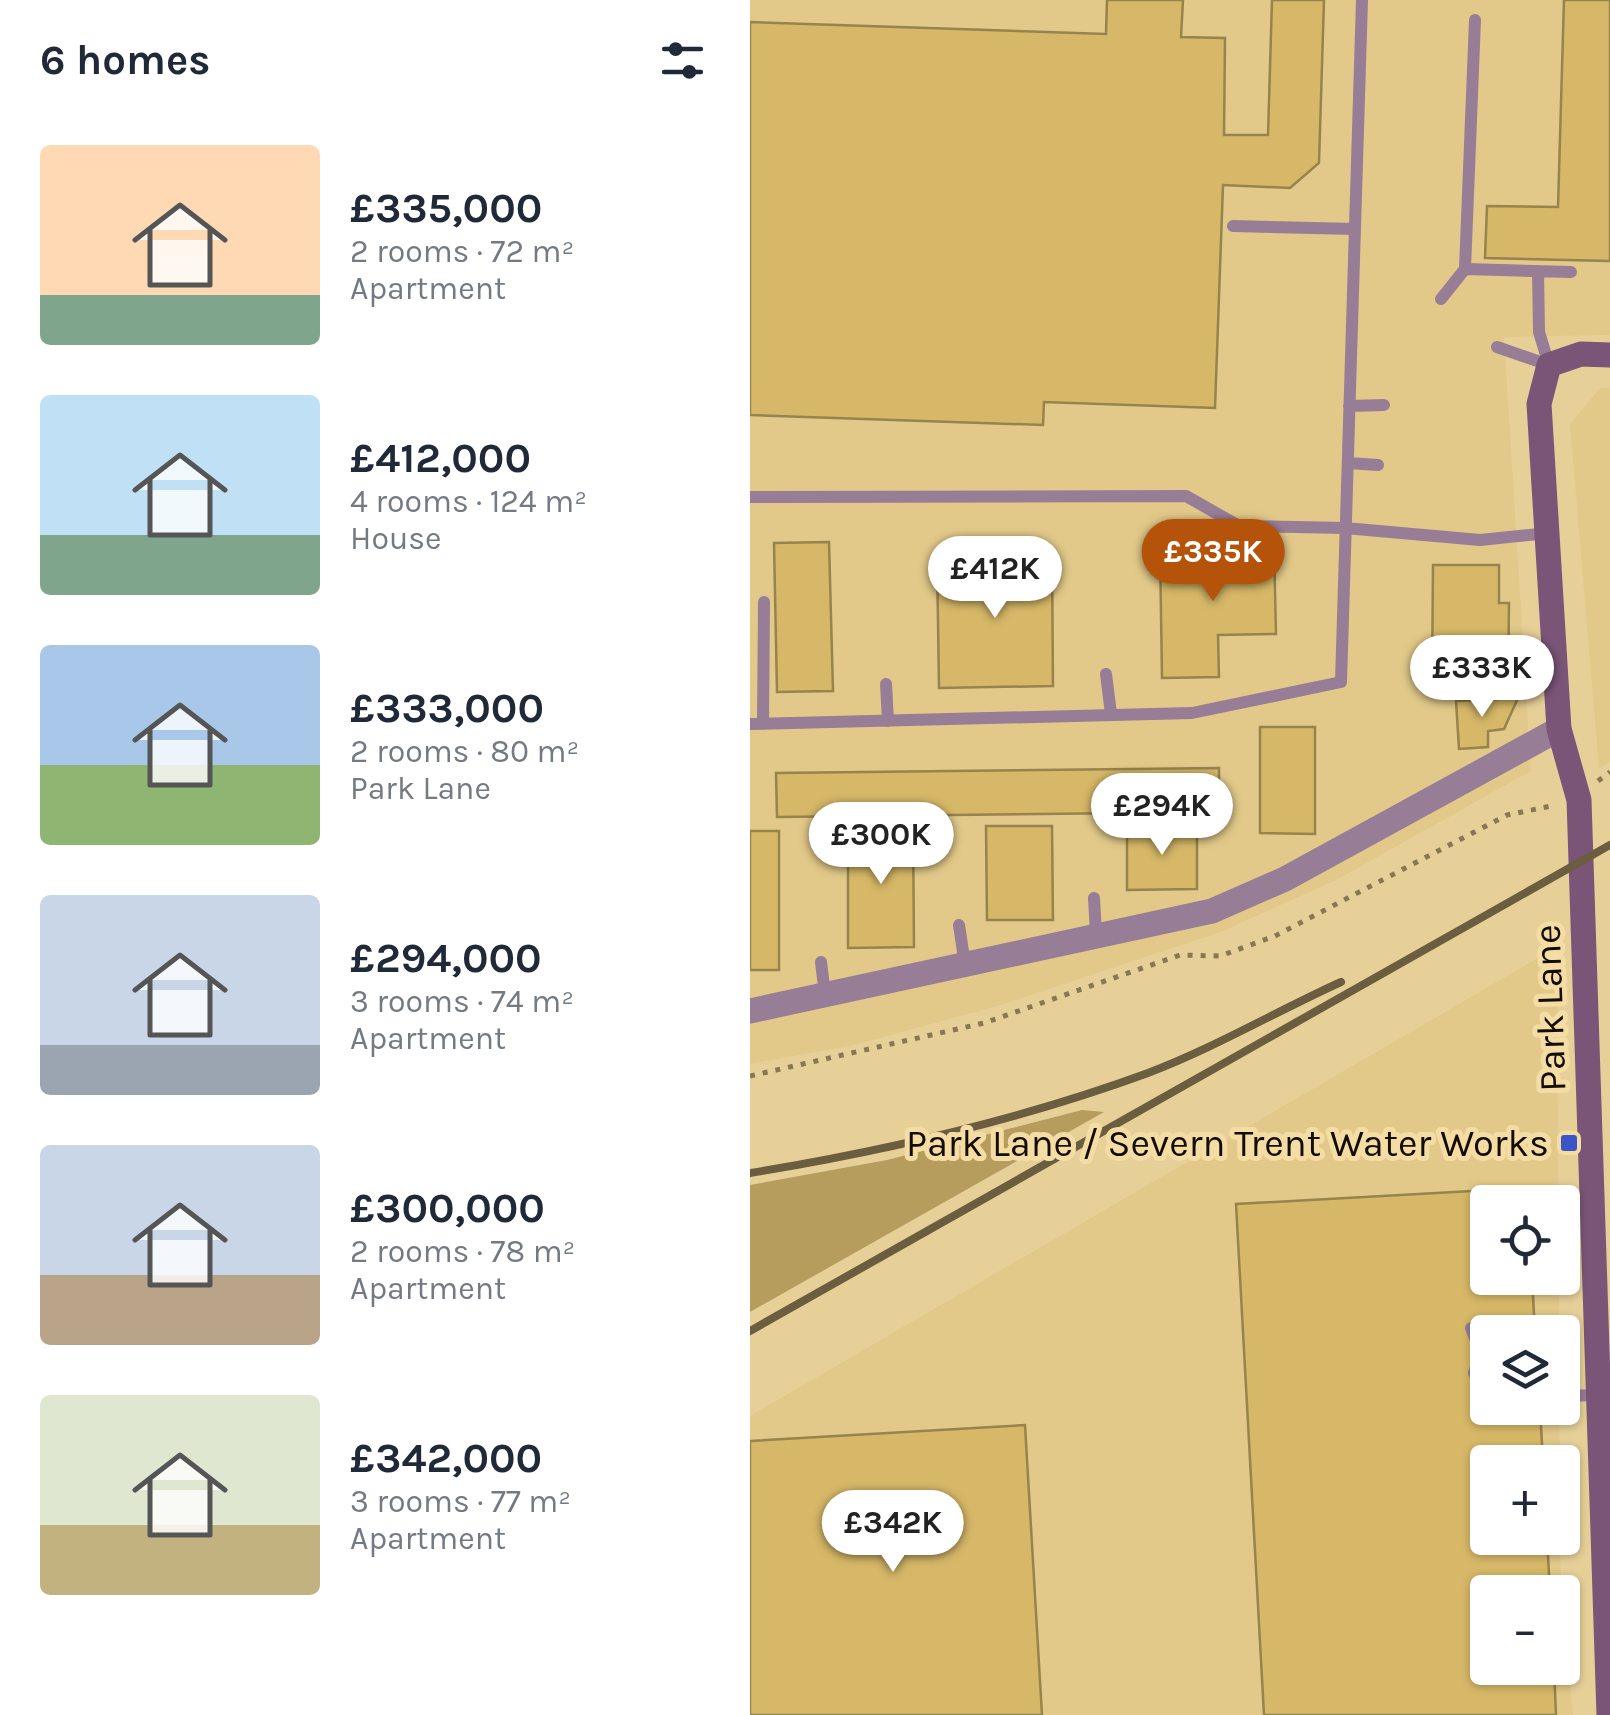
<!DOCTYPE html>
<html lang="en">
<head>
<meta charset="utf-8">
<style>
	:root { --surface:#fff; --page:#f2f2f3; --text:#1f2937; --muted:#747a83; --accent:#b45309 }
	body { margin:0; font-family:Karla,sans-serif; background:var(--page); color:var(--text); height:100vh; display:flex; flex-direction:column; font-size:38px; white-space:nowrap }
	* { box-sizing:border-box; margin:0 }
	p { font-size:32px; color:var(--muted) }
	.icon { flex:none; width:55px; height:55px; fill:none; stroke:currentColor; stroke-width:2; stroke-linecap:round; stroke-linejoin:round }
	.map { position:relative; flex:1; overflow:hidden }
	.drawer { display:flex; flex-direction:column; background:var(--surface); width:750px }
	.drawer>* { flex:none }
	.fabs { position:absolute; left:720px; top:1185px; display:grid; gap:20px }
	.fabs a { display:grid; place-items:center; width:110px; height:110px; border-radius:10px; background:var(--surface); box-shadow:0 2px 8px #0004; font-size:50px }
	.price { position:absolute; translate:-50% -85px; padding:0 22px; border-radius:35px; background:#fff; color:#222; font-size:32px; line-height:65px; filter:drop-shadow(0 2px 5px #0008) }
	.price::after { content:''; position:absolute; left:50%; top:60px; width:30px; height:22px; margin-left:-15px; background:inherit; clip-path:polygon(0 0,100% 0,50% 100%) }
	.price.on { background:var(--accent); color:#fff }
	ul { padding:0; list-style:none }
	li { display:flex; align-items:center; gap:30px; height:250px; padding:0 40px }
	li span { display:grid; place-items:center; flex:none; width:280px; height:200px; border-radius:10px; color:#555 }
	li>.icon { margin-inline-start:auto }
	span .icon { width:120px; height:120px; fill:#fffc; stroke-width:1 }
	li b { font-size:42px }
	h2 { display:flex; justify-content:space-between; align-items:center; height:120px; padding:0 40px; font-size:42px }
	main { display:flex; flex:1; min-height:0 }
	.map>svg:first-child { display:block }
	.built { fill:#e2c989 }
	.green { fill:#b69d5d }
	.building { fill:#d7b868; stroke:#97834d; stroke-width:2.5 }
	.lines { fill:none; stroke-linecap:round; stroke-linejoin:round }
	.path { stroke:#877753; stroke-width:5; stroke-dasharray:5 8; stroke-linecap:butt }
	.lane { stroke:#987d96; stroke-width:12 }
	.street { stroke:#987d96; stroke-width:25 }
	.secondary { stroke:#7a5578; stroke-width:25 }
	.rail { stroke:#6b5d3f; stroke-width:8 }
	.poi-dot { fill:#3b55c7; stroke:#f4dda5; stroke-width:4 }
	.labels { text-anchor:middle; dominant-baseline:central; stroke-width:10; stroke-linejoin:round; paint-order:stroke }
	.street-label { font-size:38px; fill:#140c00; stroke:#f4dda5 }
	.poi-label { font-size:38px; fill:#140c00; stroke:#f4dda5; text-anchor:end }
</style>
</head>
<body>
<main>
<section class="drawer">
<h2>6 homes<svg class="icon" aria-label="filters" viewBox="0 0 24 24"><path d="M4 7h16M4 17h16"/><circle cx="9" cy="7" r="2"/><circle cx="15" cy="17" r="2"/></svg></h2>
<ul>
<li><span style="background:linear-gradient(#ffd9b3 75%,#7fa58c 0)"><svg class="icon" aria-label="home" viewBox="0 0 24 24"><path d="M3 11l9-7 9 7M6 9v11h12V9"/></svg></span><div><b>£335,000</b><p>2 rooms · 72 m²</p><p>Apartment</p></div></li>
<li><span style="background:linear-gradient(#bfe0f5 70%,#7fa58c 0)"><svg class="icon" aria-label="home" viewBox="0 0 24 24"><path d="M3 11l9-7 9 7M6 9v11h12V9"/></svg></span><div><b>£412,000</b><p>4 rooms · 124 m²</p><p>House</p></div></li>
<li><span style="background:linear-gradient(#a9c7e8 60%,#8fb573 0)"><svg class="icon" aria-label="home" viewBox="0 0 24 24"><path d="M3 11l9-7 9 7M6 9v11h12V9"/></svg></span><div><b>£333,000</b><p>2 rooms · 80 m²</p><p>Park Lane</p></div></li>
<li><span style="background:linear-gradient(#c9d6e8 75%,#9aa5b1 0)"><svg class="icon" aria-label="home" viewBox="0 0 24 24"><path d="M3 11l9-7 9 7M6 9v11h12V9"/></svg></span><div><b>£294,000</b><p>3 rooms · 74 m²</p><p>Apartment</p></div></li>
<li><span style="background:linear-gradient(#c9d6e8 65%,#b9a48a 0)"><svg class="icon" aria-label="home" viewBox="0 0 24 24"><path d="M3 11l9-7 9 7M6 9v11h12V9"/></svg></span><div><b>£300,000</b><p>2 rooms · 78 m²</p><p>Apartment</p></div></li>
<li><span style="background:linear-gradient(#dfe7d0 65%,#c2b280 0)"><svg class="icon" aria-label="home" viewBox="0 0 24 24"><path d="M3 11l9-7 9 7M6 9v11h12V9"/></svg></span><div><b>£342,000</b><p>3 rooms · 77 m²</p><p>Apartment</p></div></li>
</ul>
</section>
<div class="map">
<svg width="860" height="1715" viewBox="0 0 860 1715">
	<rect width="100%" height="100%" fill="#e7d098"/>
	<path class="built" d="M0,0H860V335L754,337L781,771L586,880L471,932L254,1004L105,1045L0,1064Z
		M850,388H860V762L849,769L820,424Z
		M807,947L808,1202H738V1278H809V1332H738V1408H809L810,1462H738V1538H810L811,1592H738V1668H812L813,1610L823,1715H0V1416Z"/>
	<path class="green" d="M332,1110L354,1112L0,1312V1185L137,1160Z"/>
	<path class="building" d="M357,0H433L431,37L475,38L474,135H518L522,0H574L569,163L540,188L473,185L465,408L294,402L293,425L0,415V22L356,34Z
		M814,0H860V261L735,258L737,206L808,207Z
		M79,542L83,691L27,692L24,543Z
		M524,546L526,634L468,635L469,677L412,678L410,549Z
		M302,555L303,686L189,688L187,557Z
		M683,565H749V603H759L758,685H682Z
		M768,698L754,729L738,731V747L709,749L706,701Z
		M510,727H565V834L510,833Z
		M469,768V812L27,817L26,773Z
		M163,825L164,947L98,948V826Z
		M447,825V889L377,890V826Z
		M236,826H302L303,920H237Z
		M0,831H29V970H0Z
		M778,1188V1202H738V1278H782L785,1332H738V1408H790L793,1462H738V1538H797L800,1592H738V1668H804L806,1715H514L486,1204Z
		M275,1425L292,1715H0V1441Z"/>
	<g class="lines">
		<path class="path" d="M848,781L860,772
			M0,1076L234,1023L430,955L470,956L525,936L757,815L806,805"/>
		<path class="lane" d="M725,20L715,269L821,272
			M483,226L605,229
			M788,271L789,332L799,365
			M691,299L715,269
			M747,347L799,365
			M599,406L634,405
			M598,463L628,465
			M0,497L436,496L489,526L595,528L730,540L798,533
			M356,674L361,714
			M136,684L138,721
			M0,724L442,713L591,682L612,0
			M13,724L14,602
			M344,898L346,934
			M209,925L215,965
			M71,962L75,995
			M721,1328L731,1353L724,1373L738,1393
			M812,1396L848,1395"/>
		<path class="street" d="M0,1011L462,911L535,879L809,729"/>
		<path class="secondary" d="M859,1715L829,800L809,729L789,404L799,365L831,354L860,355"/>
		<path class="rail" d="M0,1173C135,1151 270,1120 398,1073C464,1048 527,1011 591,982
			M0,1331L860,845"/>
	</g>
	<rect class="poi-dot" x="809" y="1133" width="20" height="20" rx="5"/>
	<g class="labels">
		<g class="street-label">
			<text transform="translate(800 1008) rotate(-92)">Park Lane</text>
		</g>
		<g class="poi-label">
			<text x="799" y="1143">Park Lane / Severn Trent Water Works</text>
		</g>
	</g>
</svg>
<div class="fabs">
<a><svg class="icon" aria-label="locate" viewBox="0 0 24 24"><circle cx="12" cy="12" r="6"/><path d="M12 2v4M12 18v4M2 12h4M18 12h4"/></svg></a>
<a><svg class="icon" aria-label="layers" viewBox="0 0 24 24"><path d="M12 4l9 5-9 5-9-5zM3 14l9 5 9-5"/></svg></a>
<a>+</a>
<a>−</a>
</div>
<b class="price on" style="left:463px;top:604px">£335K</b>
<b class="price" style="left:245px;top:621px">£412K</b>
<b class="price" style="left:732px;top:720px">£333K</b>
<b class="price" style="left:412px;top:858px">£294K</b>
<b class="price" style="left:131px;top:887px">£300K</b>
<b class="price" style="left:143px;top:1575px">£342K</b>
</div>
</main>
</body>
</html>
